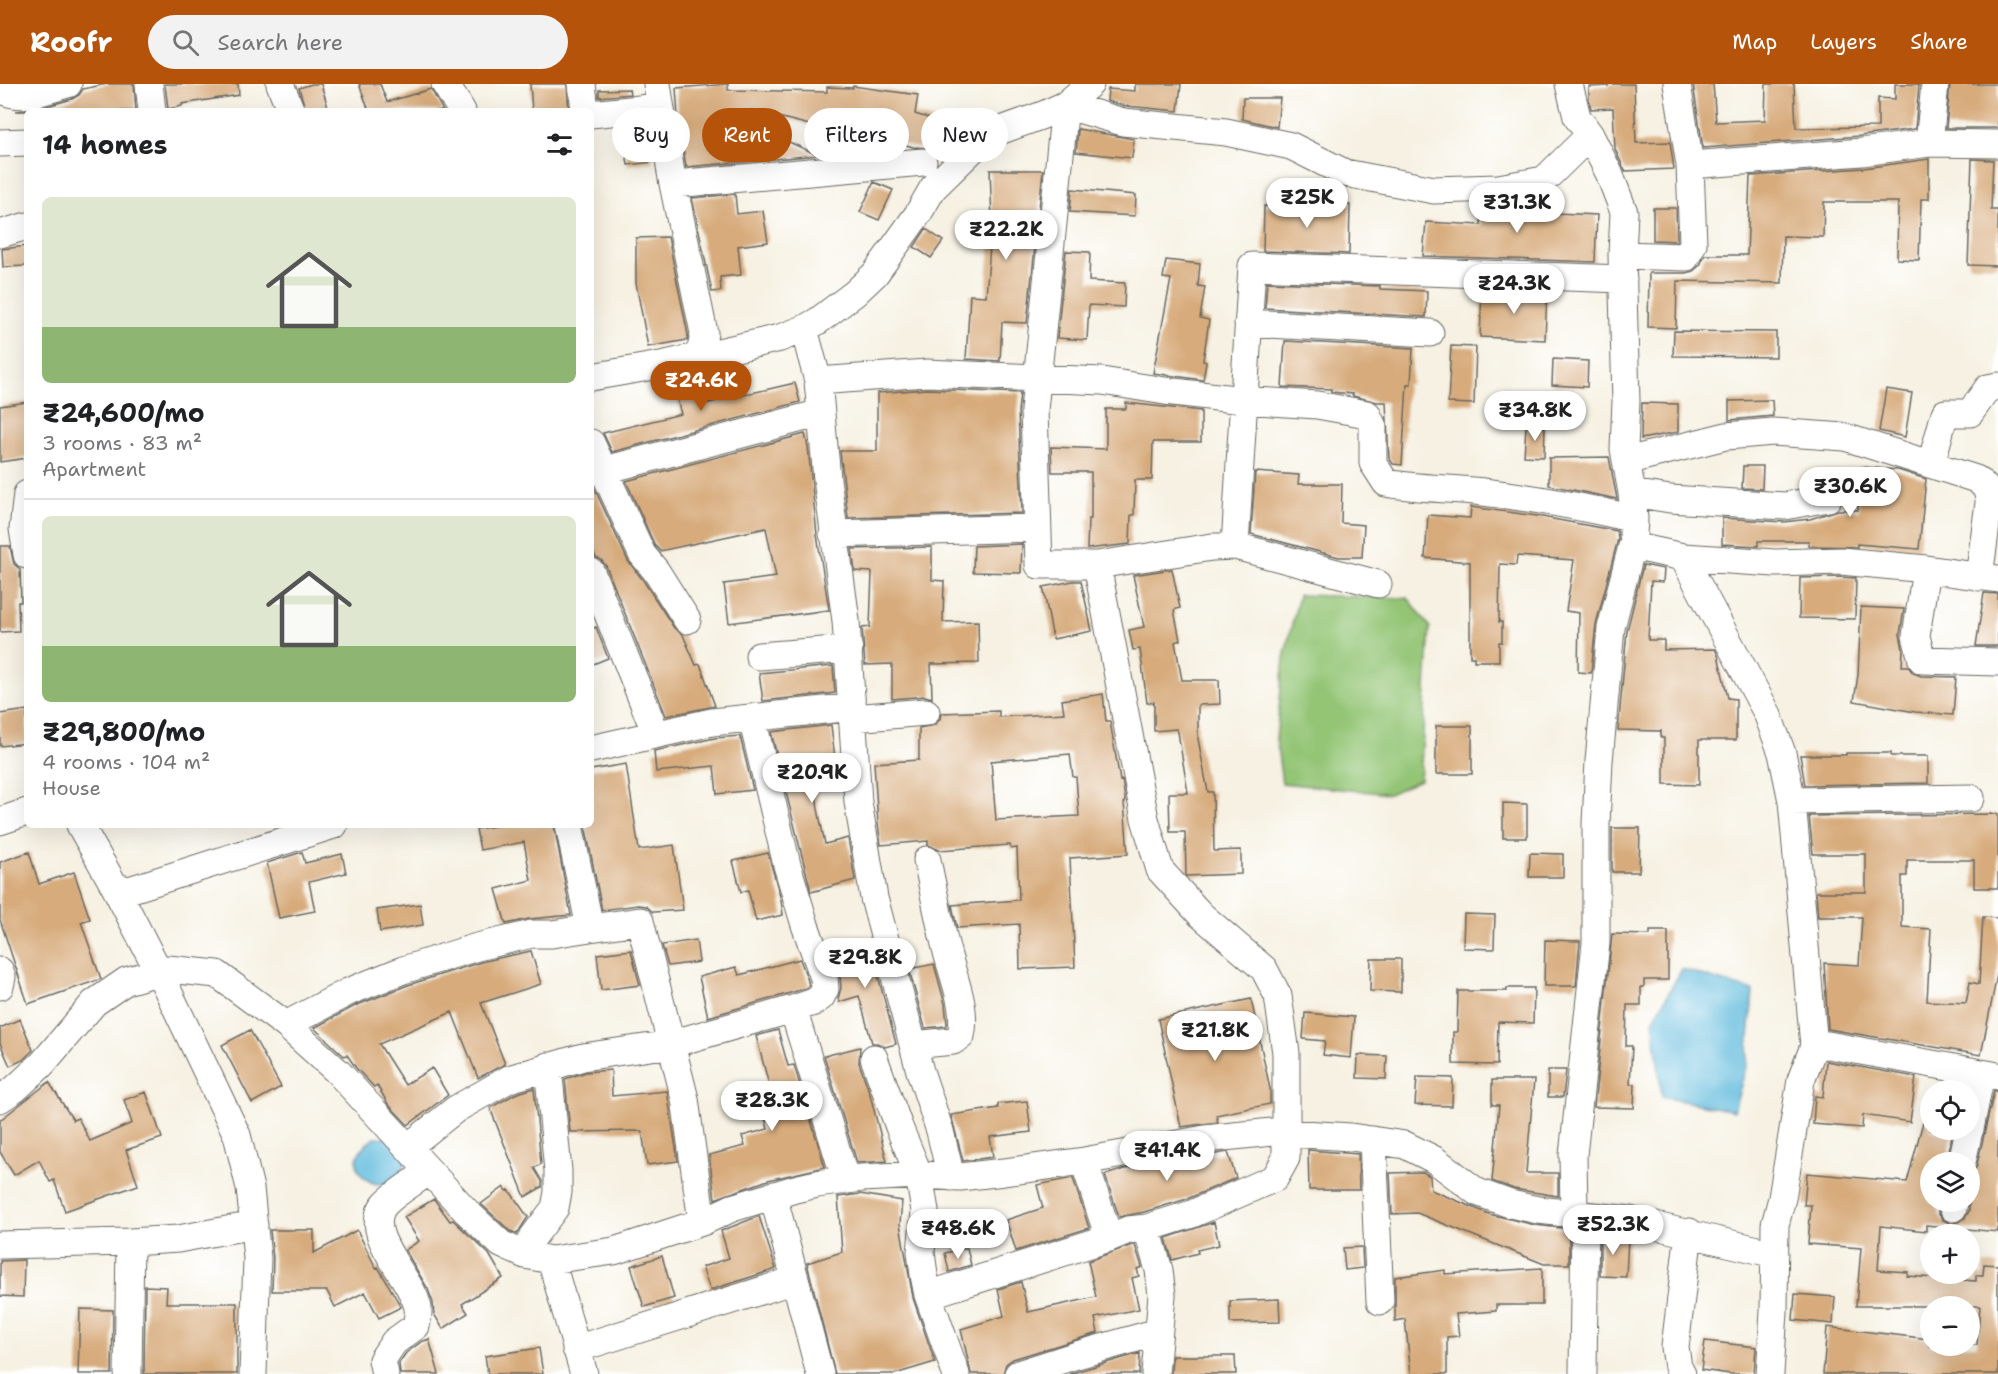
<!DOCTYPE html>
<html lang="en">
<head>
<meta charset="utf-8">
<style>
	:root { --surface:#fff; --page:#f2f2f2; --text:#202124; --muted:#757577; --line:#e0e0e0; --accent:#b45309 }
	body { margin:0; font-family:"Shantell Sans",sans-serif; background:var(--page); color:var(--text); height:100vh; display:flex; flex-direction:column; font-size:22px; white-space:nowrap }
	* { box-sizing:border-box; margin:0 }
	p { font-size:20px; color:var(--muted) }
	.icon { flex:none; width:33px; height:33px; fill:none; stroke:currentColor; stroke-width:2; stroke-linecap:round; stroke-linejoin:round }
	.map { position:relative; flex:1; overflow:hidden }
	.side { position:absolute; left:24px; top:24px; width:570px; height:720px; display:flex; flex-direction:column; background:var(--surface); border-radius:9px; box-shadow:0 6px 24px #0002 }
	.side>* { flex:none }
	.guide { position:absolute; left:612px; top:24px; width:570px; height:54px; display:flex; gap:12px }
	.controls { position:absolute; left:1920px; top:996px; display:grid; gap:12px }
	.controls a { display:grid; place-items:center; width:60px; height:60px; border-radius:50%; background:var(--surface); box-shadow:0 6px 24px #0002; font-size:30px }
	.price { position:absolute; translate:-50% -51px; padding:0 14px; border-radius:21px; background:#fff; color:#222; font-size:20px; line-height:39px; filter:drop-shadow(0 2px 3px #0008) }
	.price::after { content:''; position:absolute; left:50%; top:36px; width:18px; height:14px; margin-left:-9px; background:inherit; clip-path:polygon(0 0,100% 0,50% 100%) }
	.price.active { background:var(--accent); color:#fff }
	ul { padding:0; list-style:none }
	li { display:grid; align-content:center; gap:12px; height:318px; padding:0 18px }
	li+li { border-top:2px solid var(--line) }
	li span { display:grid; place-items:center; height:186px; border-radius:9px; color:#555 }
	li>.icon { margin-inline-start:auto }
	span .icon { width:108px; height:108px; fill:#fffc; stroke-width:1 }
	li b { font-size:26px }
	h2 { display:flex; justify-content:space-between; align-items:center; height:72px; padding:0 18px; font-size:26px }
	.pill { padding:0 21px; border-radius:27px; background:var(--surface); box-shadow:0 6px 24px #0002; font-size:21px; line-height:54px }
	.pill.active { background:var(--accent); color:#fff }
	header { display:flex; align-items:center; gap:36px; box-sizing:border-box; height:84px; padding:0 30px; background:var(--accent); color:#fff }
	header strong { font-size:28px }
	nav { display:flex; gap:33px; margin-inline-start:auto; font-size:21px }
	.search { width:420px; height:54px; background:var(--page); display:flex; align-items:center; gap:15px; box-sizing:border-box; padding:0 21px; border-radius:33px; color:var(--muted); font-size:22px }
	.map>svg:first-child { display:block }
	.green { fill:#93c575; stroke:#587048; stroke-width:1.5 }
	.water { fill:#5ebadc; stroke:#3d6b7c; stroke-width:1.5 }
	.building { fill:#d7ab7c; fill-rule:evenodd }
	.lines { fill:none; stroke-linecap:round; stroke-linejoin:round }
	.minor-casing { stroke:#686761; stroke-width:29 }
	.minor { stroke:#fff; stroke-width:27 }
</style>
</head>
<body>
<header>
<strong>Roofr</strong>
<div class="search"><svg class="icon" aria-label="search" viewBox="0 0 24 24"><circle cx="10" cy="10" r="6"/><path d="M15 15l6 6"/></svg>Search here</div>
<nav><a>Map</a><a>Layers</a><a>Share</a></nav>
</header>
<div class="map">
<svg width="1998" height="1290" viewBox="0 0 1998 1290">
	<rect width="100%" height="100%" fill="#fff"/>
	<filter id="ink" filterUnits="userSpaceOnUse"><feTurbulence type="fractalNoise" baseFrequency=".0167" numOctaves="2"/><feDisplacementMap in="SourceGraphic" scale="12" xChannelSelector="R" yChannelSelector="G"/><feConvolveMatrix kernelMatrix="1 2 1 2 8 2 1 2 1" color-interpolation-filters="sRGB"/></filter>
	<filter id="wash" filterUnits="userSpaceOnUse"><feTurbulence type="fractalNoise" baseFrequency=".008" numOctaves="4" result="noise"/><feDisplacementMap in="SourceGraphic" scale="24" xChannelSelector="R" yChannelSelector="G"/><feGaussianBlur stdDeviation="1.35" result="paint"/><feColorMatrix in="noise" values="0 0 0 0 0 0 0 0 0 0 0 0 0 0 0 0 0 1.4 0 .05"/><feComposite in="paint" operator="in"/></filter>
	<g filter="url(#wash)">
		<rect width="100%" height="100%" fill="#f6f1e2"/>
		<path class="green" d="M1299,511L1408,514L1430,543L1420,696L1389,710L1282,699L1276,655L1284,574Z"/>
		<path class="water" d="M1682,885L1753,907L1747,979L1734,1027L1662,1013L1653,937Z
			M377,1053L389,1054L407,1074C396,1130 322,1083 377,1053Z"/>
		<g id="blocks">
			<path class="building" d="M107,0H134L136,27H16L37,25L72,15L79,11L83,5Z
				M165,0H238L239,11L182,20V22L168,25Z
				M312,0H321L329,27H306L299,4Z
				M359,0H380L387,18L431,5L443,27H369Z
				M530,0H567L569,27H532Z
				M728,0V6L827,8V3L853,4V2L918,11L915,30L950,41L941,72L929,64L913,63L889,56L890,52L849,48L850,45H825L751,26L747,39L818,71L686,83L678,32L676,4Z
				M1135,0H1181L1178,27L1126,22L1107,17L1108,5L1135,7Z
				M1608,0H1634L1636,59L1670,58L1674,85L1625,87L1615,65L1613,24L1591,25L1589,17V3L1608,2Z
				M1693,0H1713L1716,38L1765,36L1766,0H1794L1796,44L1878,43V14L1895,15V0H1919L1915,45L1860,52L1703,64Z
				M1950,0H1998V44H1946Z
				M629,5L630,10L599,13V6Z
				M1243,14H1280L1277,43L1242,35Z
				M647,40L653,78L628,81L622,43Z
				M1078,45L1134,55L1132,74L1076,68Z
				M1929,75V115H1921L1919,176L1897,175L1898,118H1824L1823,153L1783,152L1782,199L1677,197L1676,244L1648,243L1649,189H1686L1693,187L1700,181L1705,171H1747L1750,92L1864,84Z
				M1972,75L1993,76L1991,126H1998V182L1968,181Z
				M990,86H1043L1027,239L1002,238L1000,277L966,275L970,211L986,212L992,137Z
				M874,98L893,106L879,136L860,128Z
				M1072,105L1136,111L1135,132L1070,128Z
				M735,110L737,130L763,127L768,158L738,162L741,191L720,193L721,207L712,208L692,114Z
				M1530,114H1556V129L1597,131L1595,178L1423,172L1426,138L1481,141L1482,120H1501Z
				M1310,120L1350,121L1349,170L1263,167L1264,122L1310,123Z
				M1653,124H1676L1677,157L1653,156Z
				M926,145L943,157L931,174L914,163Z
				M668,153L688,251L687,256L648,263L636,199V154Z
				M27,162V182L3,183L2,165Z
				M1066,167L1090,168L1089,197L1125,199L1124,223L1089,221L1087,256L1057,254Z
				M1166,176L1200,180L1198,202L1205,203L1200,234L1209,236L1203,277L1206,278L1203,296L1153,289L1171,195L1163,194Z
				M1267,198L1380,202V205L1427,207L1426,233L1265,224Z
				M1482,206L1547,208L1545,256L1480,253Z
				M1674,247L1776,248V273L1673,272Z
				M1285,257L1413,264L1411,300H1407L1402,381L1393,380L1389,374L1386,318H1377L1353,312V310L1331,308V305L1282,303Z
				M1451,262L1476,263L1474,320L1448,319Z
				M1553,275L1588,277L1587,303L1552,301Z
				M700,289L708,319L795,299L800,318L612,368L603,349L681,330L672,296Z
				M927,305L1020,309L1018,327L1022,429L848,434L840,367H877V309Z
				M1886,305L1912,309L1905,353L1879,347Z
				M1772,316L1773,332L1729,336V317Z
				M27,318V374L0,378V322Z
				M1126,319L1201,327V358H1153L1152,396H1135L1134,431H1131L1130,460L1087,465L1088,435H1091V388H1052L1051,363L1106,365V325H1126Z
				M1642,319L1678,320V348L1641,355Z
				M1526,342L1545,343L1544,373L1524,372Z
				M805,350L808,363L817,451L829,526L729,539L724,500L776,493L766,444L660,467L655,462L626,397Z
				M1609,373L1617,415L1549,401V374Z
				M1743,382H1763L1762,405L1742,404Z
				M1861,383L1898,386L1926,395L1919,465L1857,460V463L1809,462V457H1758V462L1722,460V434L1784,438L1810,435L1838,426H1858Z
				M1255,388L1299,391L1298,400H1342L1341,439L1364,441L1362,473H1339L1251,450Z
				M592,399L628,477L643,496L674,544L683,551L696,581L700,580L715,622L666,632L606,482L601,476L596,474L591,461Z
				M1471,423L1537,432L1617,447L1618,455L1596,540L1591,589L1578,588L1579,529L1566,527L1574,476L1517,472L1516,481L1500,480L1499,538H1502V558H1499V577H1474V573H1470V478L1425,474L1428,431L1470,434Z
				M1022,460L1021,489L973,488L974,462Z
				M0,462H10L14,480L20,485L21,518H18L19,547L0,548Z
				M932,463V496L944,497L943,538L978,537L979,579L931,580L932,614L925,612L892,615V580L865,581L862,544L870,543L872,488L855,487L852,465Z
				M1643,481L1664,485L1663,498L1651,497L1648,556H1664V566L1715,565L1718,571L1728,614L1736,615V656H1699V701L1664,700V654H1661V647L1618,646L1627,547Z
				M1172,485L1180,524L1174,526L1180,556L1175,558L1182,596H1219L1220,620L1198,621V655L1208,708H1213L1214,767L1241,766V790L1186,792L1185,748H1170L1169,709H1188L1178,648L1176,645L1154,647V618L1147,619L1140,565L1133,566L1129,546L1144,543L1133,491Z
				M1840,493L1856,494L1855,535L1799,534L1800,494Z
				M1073,497H1081L1092,547L1053,555L1043,503Z
				M1984,509L1998,510V562H1976Z
				M1861,523L1904,525L1900,550L1903,565L1902,582H1908L1913,589L1921,592L1956,593L1953,631L1915,628L1854,617L1858,591Z
				M596,543L608,574L591,581V545Z
				M833,582L835,609L763,617L759,589Z
				M1103,610L1106,637H1110L1120,697L1122,696L1125,714V718H1124L1128,770L1070,774L1075,883L1020,885L1019,840L957,844L952,821L1019,816L1017,764L1011,765L1010,761L939,766L928,761V757L881,761L878,740L874,679L919,676V644L935,641L940,635L941,629L999,627V633L1064,629L1062,616ZM1070,670L1073,693H1076L1079,732L996,736L991,677Z
				M27,626V659L0,662V630Z
				M831,641L836,683L813,685L818,725L825,760L848,754L855,796L811,808L771,648Z
				M1436,642H1472V690H1436Z
				M740,652L753,706L717,710L714,682L656,688L654,667L715,654Z
				M1846,669H1891V672H1928V699L1805,701L1800,671H1846Z
				M626,680L639,766L674,761L683,826L653,828L646,822L638,821L602,826L585,741H591V686Z
				M1503,719L1527,720V754H1503Z
				M1998,730V804H1974V776H1907V792H1902V843L1931,845L1927,917L1966,919L1970,898L1979,900L1983,833L1998,834V886L1981,971L1828,945L1824,879L1859,881L1862,833H1818L1816,808H1866V770H1813L1809,732Z
				M503,741H554L571,831L529,835L506,840L496,805L531,796L524,758L480,766L476,745Z
				M1612,744H1640L1639,788H1612Z
				M29,768L39,800L74,788L90,835L81,838L101,895L28,920L0,836V778Z
				M302,768L305,779L342,770L346,789L309,798L315,827L279,834L267,779Z
				M768,769L781,816L783,831L756,837L748,806L741,808L733,777Z
				M1530,769L1563,770V793H1529Z
				M420,820L423,841L380,848L377,826Z
				M1464,830L1495,831L1494,865L1463,864Z
				M1650,847H1668V896H1644V903H1641V921H1627L1626,962H1632L1630,1000H1635L1634,1024L1594,1023L1612,850L1650,851Z
				M696,856L699,878L668,882L662,861Z
				M1545,856L1580,857L1576,902H1544Z
				M869,857L896,960L885,963L877,959H872L859,912L839,918L838,915L841,904L840,893L831,867Z
				M631,866L640,901L601,906L597,870Z
				M531,867L541,900L481,919L505,980L478,994L452,928L379,960L405,1001L432,984L448,1011L408,1041L388,1020L377,1001L374,1003L356,984L347,971L344,972L314,944L355,922L408,901L481,878Z
				M800,875L808,897L809,902L807,904L708,933L699,893L736,883L739,891Z
				M1371,875H1401V908L1370,907Z
				M934,880L945,920L947,940L946,942L925,944L909,885Z
				M1507,904H1534L1533,939L1498,938L1497,981L1453,980V948H1457L1458,907H1507Z
				M1251,915L1270,1005V1020L1216,1031L1218,1038L1181,1043L1158,935Z
				M1305,929L1354,933L1351,974L1323,971L1325,957L1303,955Z
				M20,935L33,966L23,976L10,982L0,959V944Z
				M250,946L281,1003L252,1019L222,961Z
				M778,946L788,982L794,981L825,1083L768,1096L715,1115L709,1071L745,1062L742,1052L768,1045L761,1019L773,1016L756,952Z
				M860,963L859,979L870,1010L887,1077L857,1079L824,972Z
				M1358,971L1387,972L1386,995L1357,994Z
				M1826,977L1916,993L1910,1038L1863,1031L1862,1044L1813,1040L1815,1012L1823,1013Z
				M611,986L612,1012L667,1007L678,1077L647,1081L642,1047L570,1048L565,995L586,988Z
				M1548,986H1566L1563,1013H1548Z
				M1417,993L1453,994L1452,1022L1415,1021Z
				M1492,996H1534L1526,1089H1558V1112L1514,1105L1492,1097L1499,1021H1492Z
				M49,998L73,1036L78,1034L90,1057L132,1039L124,1016L146,1008L162,1054L126,1066L138,1101L65,1127L54,1096L50,1098L39,1076L14,1091L0,1068V1036Z
				M534,1004L541,1080L534,1084L542,1097V1103L525,1113L490,1024L515,1010Z
				M1994,1007H1998V1148L1926,1141V1147L1881,1142L1878,1186L1908,1188L1907,1192L1976,1197V1191H1983L1984,1180L1998,1181V1290H1823L1827,1243L1930,1255V1262L1977,1261L1980,1222H1856L1861,1164L1808,1160L1811,1121H1804L1807,1089L1907,1098L1923,1038L1930,1039V1046L1952,1051L1947,1078H1930L1929,1118H1938V1129L1943,1136L1951,1140L1959,1138L1965,1134L1969,1127L1970,1091L1974,1088L1977,1081Z
				M1027,1017L1031,1048L990,1053L993,1073L963,1077L951,1031L998,1024V1020Z
				M1308,1066L1358,1070L1359,1106H1309Z
				M1228,1068L1236,1094L1187,1115L1144,1128L1119,1133L1105,1091L1125,1085Z
				M1423,1088L1430,1092L1431,1106L1489,1130L1535,1141L1569,1145V1180H1544L1417,1129L1392,1130L1390,1089Z
				M1073,1094L1089,1144L1016,1167L1006,1136L1043,1124L1037,1101Z
				M504,1103L507,1107L509,1106L528,1133L517,1150L510,1147L481,1120Z
				M860,1110L902,1117L900,1140L913,1214L935,1278L895,1290H835L807,1179L842,1168L838,1113Z
				M434,1115L450,1137L453,1136L489,1170L503,1194L462,1220L468,1229L443,1245L434,1230L433,1219L428,1205L405,1166L419,1157L404,1133Z
				M759,1132L776,1185L710,1206L702,1183L729,1174L721,1147Z
				M1214,1138L1219,1161L1197,1166L1198,1169L1172,1176L1166,1154Z
				M270,1146H314V1169L357,1146L376,1184L378,1183L401,1223L379,1234L365,1208L335,1223L327,1207H272L273,1174Z
				M1600,1151L1628,1153L1626,1193L1600,1192Z
				M1132,1161H1135L1142,1183L1137,1185L1139,1192L1132,1194L1139,1225L1095,1234L1098,1249L1013,1275L1006,1280L1003,1290H971L961,1245L1004,1232L998,1205L1021,1198L1028,1228L1096,1213L1088,1177Z
				M1362,1163L1363,1184L1345,1186L1343,1164Z
				M967,1164L971,1181L949,1188L945,1169Z
				M662,1172L674,1214L644,1223L631,1182Z
				M24,1176L23,1213L0,1212V1177Z
				M1542,1184V1221H1496V1227L1456,1230L1459,1252L1447,1253V1290H1411L1405,1235L1395,1237V1193L1445,1186V1190Z
				M145,1202L167,1203L166,1219H237V1290H144Z
				M1795,1210L1835,1213L1833,1240L1793,1236Z
				M1279,1215L1280,1238L1230,1239V1217Z
				M80,1225L113,1226L112,1290H78Z
				M429,1255L439,1290H400L399,1279L406,1269L421,1258Z
				M1705,1257L1756,1263L1754,1290H1731L1701,1286Z
				M539,1264L543,1290H488L485,1272Z
				M1140,1269L1139,1290H1069L1082,1286Z
				M1172,1272H1235L1236,1290H1171Z"/>
		</g>
	</g>
	<g filter="url(#ink)">
		<use href="#blocks" fill-opacity="0" stroke="#686761" stroke-width="1.5"/>
		<g class="lines">
			<g class="minor-casing">
				<path id="minor" d="M149,0L152,27
					M280,0L291,27
					M445,0L462,27
					M582,0L585,27
					M657,0L672,95L704,249L701,266L694,274
					M1569,0L1577,33L1590,51L1609,89L1624,128L1622,171L1626,317L1624,365L1632,409L1634,435L1633,451
					M1935,0L1929,59L1998,60
					M0,4C18,19 48,5 68,0
					M591,30L659,23
					M0,59L27,58
					M1690,81L1862,68L1929,59
					M674,100L923,78
					M0,150L27,142
					M1622,171L1686,173L1693,160L1690,81L1677,0
					M1248,239L1430,249
					M804,245L818,297L827,395L846,537L858,718L874,814L920,987L940,1047L951,1093
					M591,293L666,280L780,254L804,245L818,237L855,209L875,190L918,130L933,104L975,63L999,47L1043,31L1065,21L1090,0
					M818,297L927,289L1102,297L1165,307L1243,316L1317,321L1367,330L1373,343V379L1386,399C1418,405 1450,404 1483,408C1534,414 1584,423 1634,435
					M591,359L642,470L656,487L687,536
					M1626,377L1726,352L1773,348L1845,353L1976,395C1986,402 1989,407 1989,419L1979,493
					M1931,380L1945,329H1970L1988,304L1998,302
					M605,386L821,329
					M1632,409L1670,415L1785,422L1828,414
					M27,410L23,445L27,471
					M833,450L1037,444
					M1235,462L1252,182L1623,195
					M1683,473L1767,629L1782,669L1792,717L1814,962
					M1097,481L1212,463L1235,462L1378,500
					M1926,485L1998,495
					M591,488L656,650
					M759,572L849,565
					M853,634L926,628
					M591,665L712,638L853,623
					M1792,717L1971,714
					M0,737L27,728
					M80,741L115,803L129,806L334,741
					M569,741L590,844L640,837L685,1015L702,1138
					M115,803L159,888L237,1051L250,1104L257,1174L253,1290
					M0,887L2,893L0,902
					M793,925L846,1097
					M286,941L348,908L403,886L477,863L532,850H552L590,844
					M913,961L953,957L961,952C968,922 951,889 945,860C938,832 933,804 927,776
					M874,974L899,1043L919,1091L925,1127L921,1168L924,1191L928,1211L956,1290
					M0,1015L15,1005L42,980L94,919L126,897L168,885L217,890L286,941L338,988L467,1128L501,1160L525,1171L551,1176L614,1167L702,1138L732,1124L795,1105L817,1100L862,1094L919,1091L960,1093L1004,1088L1084,1077L1205,1055L1272,1048L1351,1053L1405,1061L1435,1076L1477,1108L1510,1120L1538,1126L1630,1136L1775,1170
					M1970,1045L1981,990
					M1373,1056L1380,1217
					M408,1063L456,1025L509,995L583,973L671,960L793,925L814,918L821,913L825,905L824,894L805,841L787,781L752,634
					M1084,1077L1109,1154L1128,1146L1147,1144L1148,1148L1159,1186L1162,1211L1155,1290
					M1962,1078L1969,1046
					M773,1111L820,1290
					M1953,1124L1954,1118
					M1574,1129L1573,1071L1596,859V740L1599,677L1611,544L1632,462L1683,473L1775,479L1841,477L1926,485L1916,552L1922,576L1998,578
					M1147,1144L1192,1130L1275,1094L1286,1074V969L1278,912L1264,885L1201,831L1160,786L1145,735L1097,481H1039L1034,326L1065,21L1123,38L1226,48L1291,62L1345,89L1434,106L1498,104L1544,96L1590,51
					M0,1161L130,1158L178,1155L254,1141
					M525,1171L533,1153L555,1124L558,1108V1087L548,982
					M551,1176L584,1290
					M928,1211L1109,1154
					M576,1265L795,1196
					M128,1290L130,1158
					M385,1290L382,1276L394,1258L416,1242C417,1236 419,1229 418,1224C412,1193 360,1149 385,1120C395,1109 416,1097 429,1087
					M1018,1290L1077,1271L1158,1248
					M1583,1290L1585,1131
					M1682,1290L1678,1283L1675,1263L1689,1148
					M1770,1290L1774,1227L1775,1141L1782,1114L1801,996L1814,962L1828,961L1998,992"/>
			</g>
			<use href="#minor" class="minor"/>
		</g>
	</g>
</svg>
<div class="controls">
<a><svg class="icon" aria-label="locate" viewBox="0 0 24 24"><circle cx="12" cy="12" r="6"/><path d="M12 2v4M12 18v4M2 12h4M18 12h4"/></svg></a>
<a><svg class="icon" aria-label="layers" viewBox="0 0 24 24"><path d="M12 4l9 5-9 5-9-5zM3 14l9 5 9-5"/></svg></a>
<a>+</a>
<a>−</a>
</div>
<b class="price" style="left:1307px;top:145px">₹25K</b>
<b class="price" style="left:1517px;top:150px">₹31.3K</b>
<b class="price" style="left:1006px;top:177px">₹22.2K</b>
<b class="price" style="left:1514px;top:231px">₹24.3K</b>
<b class="price active" style="left:701px;top:328px">₹24.6K</b>
<b class="price" style="left:1535px;top:358px">₹34.8K</b>
<b class="price" style="left:1850px;top:434px">₹30.6K</b>
<b class="price" style="left:812px;top:720px">₹20.9K</b>
<b class="price" style="left:865px;top:905px">₹29.8K</b>
<b class="price" style="left:1215px;top:978px">₹21.8K</b>
<b class="price" style="left:772px;top:1048px">₹28.3K</b>
<b class="price" style="left:1167px;top:1098px">₹41.4K</b>
<b class="price" style="left:1613px;top:1172px">₹52.3K</b>
<b class="price" style="left:958px;top:1176px">₹48.6K</b>
<div class="guide">
<a class="pill">Buy</a>
<a class="pill active">Rent</a>
<a class="pill">Filters</a>
<a class="pill">New</a>
</div>
<section class="side">
<h2>14 homes<svg class="icon" aria-label="filters" viewBox="0 0 24 24"><path d="M4 7h16M4 17h16"/><circle cx="9" cy="7" r="2"/><circle cx="15" cy="17" r="2"/></svg></h2>
<ul>
<li><span style="background:linear-gradient(#dfe7d0 70%,#8fb573 0)"><svg class="icon" aria-label="home" viewBox="0 0 24 24"><path d="M3 11l9-7 9 7M6 9v11h12V9"/></svg></span><div><b>₹24,600/mo</b><p>3 rooms · 83 m²</p><p>Apartment</p></div></li>
<li><span style="background:linear-gradient(#dfe7d0 70%,#8fb573 0)"><svg class="icon" aria-label="home" viewBox="0 0 24 24"><path d="M3 11l9-7 9 7M6 9v11h12V9"/></svg></span><div><b>₹29,800/mo</b><p>4 rooms · 104 m²</p><p>House</p></div></li>
</ul>
</section>
</div>
</body>
</html>
